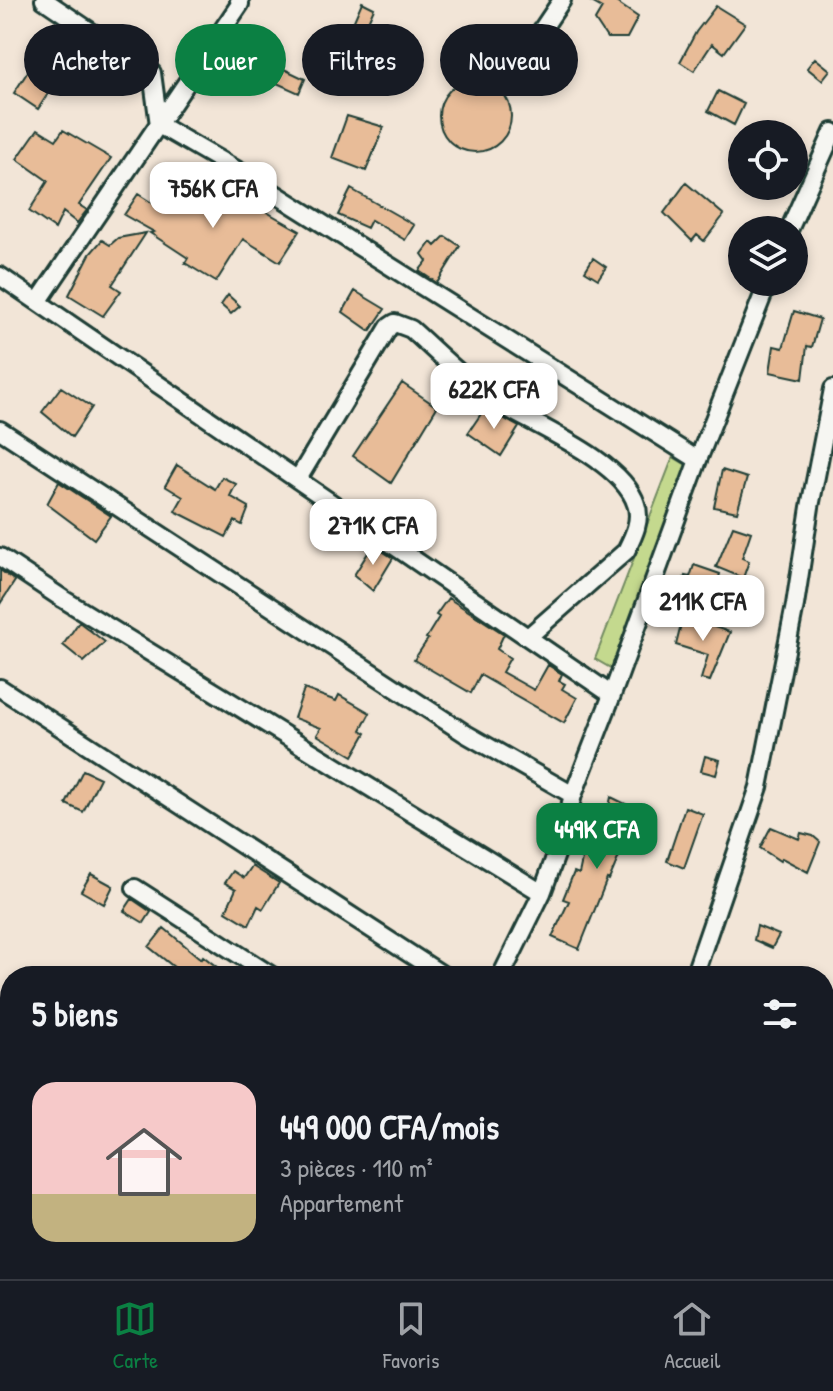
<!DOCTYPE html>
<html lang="fr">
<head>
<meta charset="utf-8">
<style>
	:root { --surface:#171b24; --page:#242831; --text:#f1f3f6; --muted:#9ea1a6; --line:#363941; --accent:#0b8043 }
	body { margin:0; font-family:"Patrick Hand",sans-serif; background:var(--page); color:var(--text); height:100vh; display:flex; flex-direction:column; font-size:30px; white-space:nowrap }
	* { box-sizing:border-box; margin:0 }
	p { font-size:26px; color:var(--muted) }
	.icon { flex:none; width:44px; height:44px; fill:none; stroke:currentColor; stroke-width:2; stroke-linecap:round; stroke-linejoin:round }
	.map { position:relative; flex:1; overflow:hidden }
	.details { position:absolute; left:0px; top:966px; width:834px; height:314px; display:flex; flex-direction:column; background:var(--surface); border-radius:32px 32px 0 0; box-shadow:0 4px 12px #0003 }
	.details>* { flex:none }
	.guide { position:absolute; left:24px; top:24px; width:786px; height:72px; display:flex; gap:16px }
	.tools { position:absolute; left:728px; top:120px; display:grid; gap:16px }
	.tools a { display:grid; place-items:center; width:80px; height:80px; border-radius:50%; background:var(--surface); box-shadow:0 4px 12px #0003; font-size:40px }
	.price { position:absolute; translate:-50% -68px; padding:0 18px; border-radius:16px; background:#fff; color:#222; font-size:26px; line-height:52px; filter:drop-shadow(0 2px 4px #0008) }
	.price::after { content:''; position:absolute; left:50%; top:48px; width:24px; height:18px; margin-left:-12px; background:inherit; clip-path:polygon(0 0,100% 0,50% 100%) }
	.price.selected { background:var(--accent); color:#fff }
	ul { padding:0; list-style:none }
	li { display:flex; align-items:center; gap:24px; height:200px; padding:0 32px }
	li span { display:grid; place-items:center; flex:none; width:224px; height:160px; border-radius:24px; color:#555 }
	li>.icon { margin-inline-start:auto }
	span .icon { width:96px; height:96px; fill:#fffc; stroke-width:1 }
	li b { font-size:34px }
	h2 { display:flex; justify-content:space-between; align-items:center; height:96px; padding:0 32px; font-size:34px }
	.chip { padding:0 28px; border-radius:36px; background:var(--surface); box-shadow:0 4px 12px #0003; font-size:28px; line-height:72px }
	.chip.selected { background:var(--accent); color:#fff }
	.tabs { display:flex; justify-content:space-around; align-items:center; height:112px; border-top:2px solid var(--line); background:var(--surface); font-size:22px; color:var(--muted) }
	.tabs a { display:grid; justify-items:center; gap:4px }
	.tabs .selected { color:var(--accent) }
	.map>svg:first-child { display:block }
	.green { fill:#c4d98e; stroke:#728b61; stroke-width:2 }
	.building { fill:#e8bc98; stroke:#1f3d34; stroke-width:2 }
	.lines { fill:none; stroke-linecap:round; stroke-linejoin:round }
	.street-casing { stroke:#1f3d34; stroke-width:22 }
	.street { stroke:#f6f6f2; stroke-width:16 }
</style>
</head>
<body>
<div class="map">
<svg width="833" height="1279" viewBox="0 0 833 1279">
	<rect width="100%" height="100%" fill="#f2e5d7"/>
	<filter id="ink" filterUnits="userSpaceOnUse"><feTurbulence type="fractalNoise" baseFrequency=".0125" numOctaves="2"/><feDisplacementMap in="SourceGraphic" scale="16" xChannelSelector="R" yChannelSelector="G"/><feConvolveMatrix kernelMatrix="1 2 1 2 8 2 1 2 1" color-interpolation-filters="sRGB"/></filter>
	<g filter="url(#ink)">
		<path class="green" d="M673,457L688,466L614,670L595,659Z"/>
		<path class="building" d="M588,0H613L638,17L627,38H607L595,20L602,8Z
			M362,2L374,8L357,47L366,53L357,66L336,52L347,37Z
			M716,6L745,24L724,53L712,44L694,71L680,62L696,32Z
			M241,44L267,56L265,60L305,79L299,93L232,63Z
			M92,47L110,58L87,93L70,81Z
			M815,58L830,70L822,80L807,68Z
			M34,62L46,67L59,77L38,109L14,93Z
			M350,68L371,81L364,93L341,80Z
			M439 116a36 36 0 1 1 72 0a36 36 0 1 1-72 0Z
			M718,91L744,104L734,125L708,111Z
			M347,116L384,127L366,171L332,158Z
			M38,129L56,140L63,130L111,158L79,205L87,210L77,223L63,212L55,229L29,211L48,181L17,159Z
			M686,183L724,215L704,241L697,235L692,241L664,213Z
			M351,189L414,225L405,240L371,220L367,228L338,215Z
			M228,190L300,231L280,262L243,239L216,282L185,263L188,258L150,233L154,232L124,215L138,194L160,208L168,196L187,206L193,200L211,217Z
			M146,233L112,285L121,291L103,316L69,295L90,254L102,240L110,245L118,238Z
			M445,236L460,246L437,283L419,271L427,261L422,254L431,242L435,246Z
			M593,258L606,267L598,279L585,271Z
			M355,291L385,309L370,331L343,312Z
			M228,295L240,306L231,314L221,305Z
			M794,311L820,319L812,347L807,346L803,379L770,372L774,346L783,348Z
			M402,383L437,407L391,483L353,456Z
			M61,387L92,407L72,437L42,412Z
			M485,408L519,427L501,456L468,433Z
			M177,465L215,489L222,477L236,484L230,496L249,507L242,525L235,521L226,537L175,511L183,497L165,486Z
			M722,470L747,478L737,512L714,507Z
			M59,482L111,516L94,539L47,504Z
			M733,526L751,532L742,558L749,561L743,578L716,567Z
			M373,545L393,558L373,591L354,575Z
			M694,565L720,574L713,599L682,589L685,576L690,577Z
			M0,570L15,581L0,604Z
			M448,598L504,634L497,649L510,658L502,672L534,690L548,665L562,674L559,681L565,684L562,689L577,698L564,723L480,675L471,693L414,660L428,639L426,638L439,617L436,615Z
			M683,617L730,632L710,681L701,679L708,655L676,645Z
			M79,622L105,642L84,662L63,645Z
			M304,689L336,701L339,695L370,713L361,730L366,733L353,756L317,735L321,728L294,718Z
			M705,756L720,760L716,775L701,771Z
			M83,770L100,778L83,812L66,804Z
			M611,797L646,814L642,828L635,838L628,835L609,880L607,879L579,949L552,937L569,901L563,899L574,872L579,874L583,855L604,829L598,826L608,811Z
			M685,807L703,814L684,868L667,861Z
			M771,827L799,839L801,833L813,836L820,842L808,872L782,858L780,861L760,848Z
			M252,866L279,883L263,909L258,906L249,925L226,911L236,889L225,883L233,871L244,878Z
			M91,874L113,886L104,904L81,891Z
			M132,899L151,912L144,923L124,911Z
			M757,926L779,935L772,948L754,940Z
			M164,928L201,959L203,956L218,968L211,976H185L149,947Z"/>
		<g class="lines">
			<g class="street-casing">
				<path id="street" d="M44,0L152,73L159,125L247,176L698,460
					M527,52L562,0
					M789,230L833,132
					M0,276L612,695
					M38,302L240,4L239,0
					M0,430L466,734L573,795
					M298,479L389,327L395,323L411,329C438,353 465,381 495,401C533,425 622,460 636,504C642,520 633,537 626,551L528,637
					M0,557L63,599L542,893
					M0,688L444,976
					M135,888L272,976
					M501,976L542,893L561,841L573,795L612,695L698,460L768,282
					M694,976L759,787L795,605L810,507L833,389
					M374,1279L378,1270
					M614,1279L615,1270"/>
			</g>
			<use href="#street" class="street"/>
		</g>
	</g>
</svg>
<div class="tools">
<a><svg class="icon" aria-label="locate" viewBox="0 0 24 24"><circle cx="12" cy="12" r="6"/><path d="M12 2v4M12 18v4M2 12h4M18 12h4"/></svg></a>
<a><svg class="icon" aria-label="layers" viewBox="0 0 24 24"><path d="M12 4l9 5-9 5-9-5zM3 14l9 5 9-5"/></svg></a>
</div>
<b class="price" style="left:213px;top:230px">756K CFA</b>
<b class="price" style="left:494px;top:431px">622K CFA</b>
<b class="price" style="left:373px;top:567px">271K CFA</b>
<b class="price" style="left:703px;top:643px">211K CFA</b>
<b class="price selected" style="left:597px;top:871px">449K CFA</b>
<div class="guide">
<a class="chip">Acheter</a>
<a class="chip selected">Louer</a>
<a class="chip">Filtres</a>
<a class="chip">Nouveau</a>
</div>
<section class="details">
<h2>5 biens<svg class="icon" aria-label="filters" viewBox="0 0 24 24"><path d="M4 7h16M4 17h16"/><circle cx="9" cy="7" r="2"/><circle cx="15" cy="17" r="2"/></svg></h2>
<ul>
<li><span style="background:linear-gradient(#f6c9c9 70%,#c2b280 0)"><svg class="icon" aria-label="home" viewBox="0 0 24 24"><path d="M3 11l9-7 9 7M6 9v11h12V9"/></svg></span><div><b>449 000 CFA/mois</b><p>3 pièces · 110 m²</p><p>Appartement</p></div></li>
</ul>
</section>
</div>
<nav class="tabs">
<a class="selected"><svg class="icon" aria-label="map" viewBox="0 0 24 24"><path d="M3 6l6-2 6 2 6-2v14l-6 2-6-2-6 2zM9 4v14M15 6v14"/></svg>Carte</a>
<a><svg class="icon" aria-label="saved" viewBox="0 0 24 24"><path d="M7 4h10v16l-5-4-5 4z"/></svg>Favoris</a>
<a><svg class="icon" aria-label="home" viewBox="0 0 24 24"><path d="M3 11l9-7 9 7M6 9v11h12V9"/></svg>Accueil</a>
</nav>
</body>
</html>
